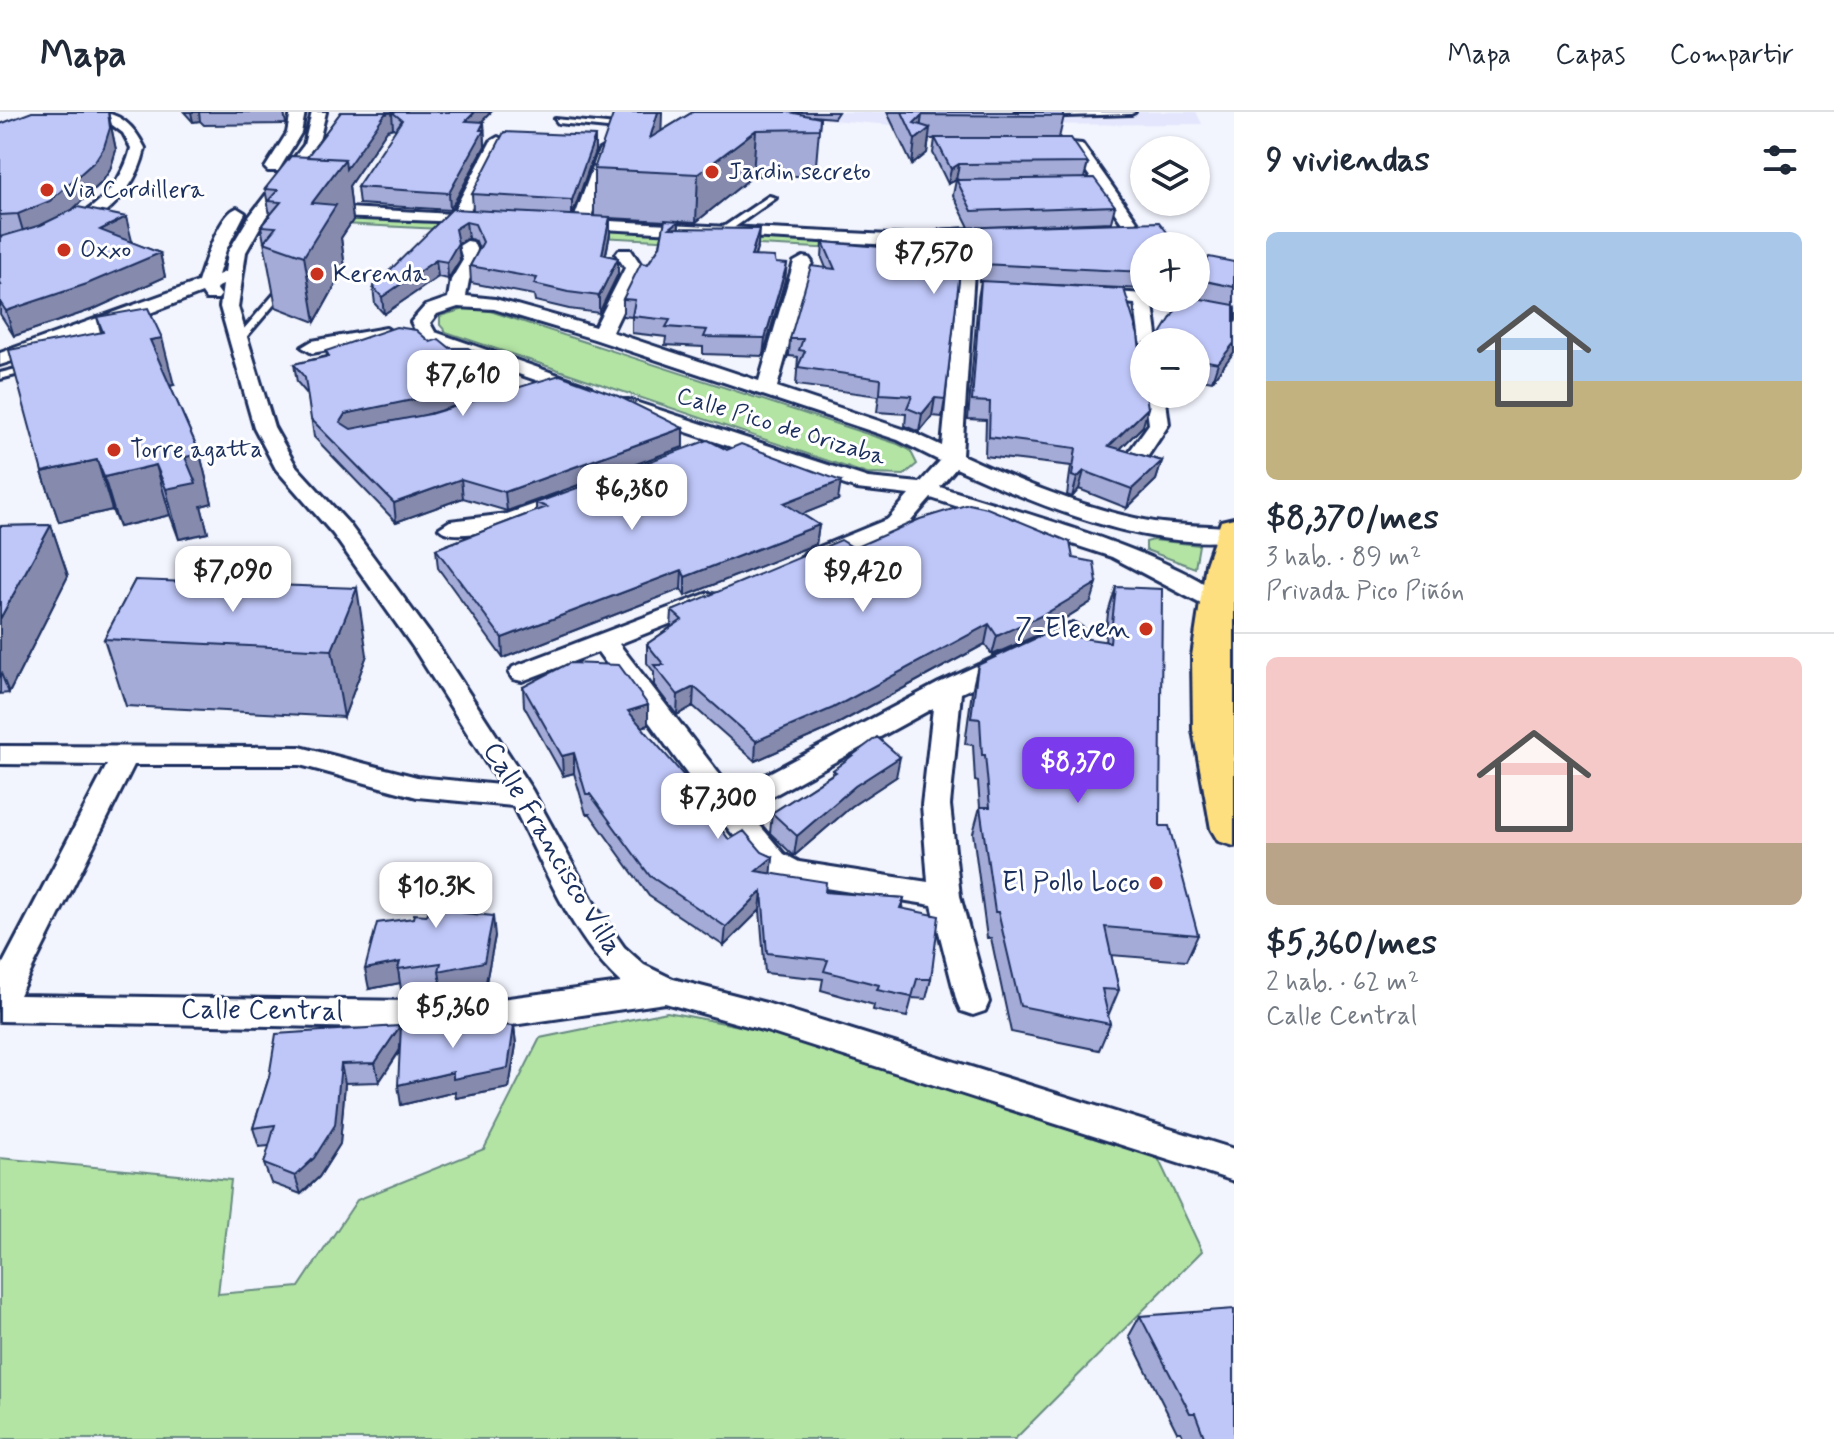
<!DOCTYPE html>
<html lang="es">
<head>
<meta charset="utf-8">
<style>
	:root { --surface:#fff; --page:#f2f2f3; --text:#1f2937; --muted:#747a83; --line:#e0e1e3; --accent:#7c3aed }
	body { margin:0; font-family:Mynerve,sans-serif; background:var(--page); color:var(--text); height:100vh; display:flex; flex-direction:column; font-size:30px; white-space:nowrap }
	* { box-sizing:border-box; margin:0 }
	p { font-size:26px; color:var(--muted) }
	.icon { flex:none; width:44px; height:44px; fill:none; stroke:currentColor; stroke-width:2; stroke-linecap:round; stroke-linejoin:round }
	.map { position:relative; flex:1; overflow:hidden }
	.side { display:flex; flex-direction:column; background:var(--surface); width:600px }
	.side>* { flex:none }
	.tools { position:absolute; left:1130px; top:24px; display:grid; gap:16px }
	.tools a { display:grid; place-items:center; width:80px; height:80px; border-radius:50%; background:var(--surface); box-shadow:0 2px 6px #0004; font-size:40px }
	.price { position:absolute; translate:-50% -68px; padding:0 18px; border-radius:16px; background:#fff; color:#222; font-size:26px; line-height:52px; filter:drop-shadow(0 2px 4px #0008) }
	.price::after { content:''; position:absolute; left:50%; top:48px; width:24px; height:18px; margin-left:-12px; background:inherit; clip-path:polygon(0 0,100% 0,50% 100%) }
	.price.active { background:var(--accent); color:#fff }
	ul { padding:0; list-style:none }
	li { display:grid; align-content:center; gap:16px; height:424px; padding:0 32px }
	li+li { border-top:2px solid var(--line) }
	li span { display:grid; place-items:center; height:248px; border-radius:12px; color:#555 }
	li>.icon { margin-inline-start:auto }
	span .icon { width:144px; height:144px; fill:#fffc; stroke-width:1 }
	li b { font-size:34px }
	h2 { display:flex; justify-content:space-between; align-items:center; height:96px; padding:0 32px; font-size:34px }
	header { display:flex; align-items:center; gap:48px; box-sizing:border-box; height:112px; padding:0 40px; background:var(--surface); border-bottom:2px solid var(--line) }
	header strong { font-size:38px }
	nav { display:flex; gap:44px; margin-inline-start:auto; font-size:28px }
	main { display:flex; flex:1; min-height:0 }
	.map>svg:first-child { display:block }
	.built { fill:#e3e6fc }
	.green { fill:#b3e4a4; stroke:#678a81; stroke-width:2 }
	.lines { fill:none; stroke-linecap:round; stroke-linejoin:round }
	.service-casing { stroke:#1b2f5e; stroke-width:6 }
	.minor-casing { stroke:#1b2f5e; stroke-width:6 }
	.primary-casing { stroke:#1b2f5e; stroke-width:6 }
	.service { fill:#fff; fill-rule:evenodd }
	.minor { fill:#fff; fill-rule:evenodd }
	.primary { fill:#fedf80; fill-rule:evenodd }
	.wall { fill:#a4abd6; stroke:#1b2f5e; stroke-width:2 }
	.shaded-wall { fill:#868bae; stroke:#1b2f5e; stroke-width:2 }
	.building { fill:#bfc7f9; stroke:#1b2f5e; stroke-width:2 }
	.poi-dot { fill:#c8321e; stroke:#fff; stroke-width:3 }
	.labels { text-anchor:middle; dominant-baseline:central; stroke-width:6; stroke-linejoin:round; paint-order:stroke }
	.far-poi-label { font-size:24px; fill:#1b2f5e; stroke:#fff; text-anchor:start }
	.far-street-label { font-size:24px; fill:#1b2f5e; stroke:#fff }
	.poi-label { font-size:28px; fill:#1b2f5e; stroke:#fff; text-anchor:end }
	.street-label { font-size:28px; fill:#1b2f5e; stroke:#fff }
</style>
</head>
<body>
<header>
<strong>Mapa</strong>
<nav><a>Mapa</a><a>Capas</a><a>Compartir</a></nav>
</header>
<main>
<div class="map">
<svg width="1234" height="1327" viewBox="0 0 1234 1327">
	<rect width="100%" height="100%" fill="#f2f4fe"/>
	<filter id="ink" filterUnits="userSpaceOnUse"><feTurbulence type="fractalNoise" baseFrequency=".0125" numOctaves="2"/><feDisplacementMap in="SourceGraphic" scale="16" xChannelSelector="R" yChannelSelector="G"/><feConvolveMatrix kernelMatrix="1 2 1 2 8 2 1 2 1" color-interpolation-filters="sRGB"/></filter>
	<g filter="url(#ink)">
		<path class="built" d="M734,0H1196L1202,12L893,13Z"/>
		<path class="green" d="M342,103L936,133L937,142L322,111Z
			M468,196L490,199L898,332L910,338L917,352L904,363L867,362L446,220L440,213V204Z
			M1153,428L1199,433L1195,456L1146,438V430Z
			M667,900L760,918L1158,1046L1202,1139L1015,1327H0V1046L231,1068L218,1182L299,1175L357,1088L484,1037L540,926Z"/>
		<g class="lines">
			<g class="service-casing">
				<path id="service" d="M1015,0H1135L1131,2L1035,5Z
					M555,7L627,14L631,16L627,18L558,11Z
					M769,84L776,86L725,122H719V118Z
					M276,180L283,182L243,229H237V225Z
					M32,253L37,256L35,258L0,267V261Z"/>
			</g>
			<g class="minor-casing">
				<path id="minor" d="M95,0C120,0 134,14 145,36C132,102 61,134 0,149V138C55,119 116,98 131,36L123,21Z
					M291,0H305L301,21L278,59H268L265,56L287,21Z
					M312,0H326L318,33L265,106L246,140L238,195L274,315L296,354L349,412L433,526L532,678L598,798L624,835L644,853L673,867L766,891L1234,1037V1069L766,919L665,891L478,918L0,909V857L107,653L0,652V634L300,635L417,665L500,673L413,535L333,422L276,357L254,315L220,195L223,173L216,176L221,183L218,187H206L202,181L90,224L0,253V241L198,170C204,152 219,102 237,96L245,101L226,138L218,163L225,160L228,140L249,105L304,33ZM134,653H300L417,685L513,694C544,754 571,825 621,871L478,890L19,883Z
					M498,25L505,29L468,102L486,105V111L313,104L305,99L313,94L452,102L491,29Z
					M1040,28L1082,32L1141,115C1131,128 1113,128 1098,125V117L1124,114L1072,39L1035,35L1033,32Z
					M606,34L613,38L590,108L910,124L943,120L951,125L943,130L910,134L567,115L565,112L574,107L599,38Z
					M467,129L473,130L481,148L469,168L466,184L495,187L595,215L625,156L616,142L619,138H631L643,156L612,220L759,269L794,150L803,145L809,146L812,150L777,275L912,320L942,334L960,148L963,144H975L962,343C1023,371 1088,398 1154,410C1181,414 1208,413 1234,416V428C1147,439 1035,392 956,356L940,375C1000,394 1200,448 1232,495L1220,502L1112,445L931,386L904,417L821,451H805L801,446L805,441L888,407L909,383L857,377L615,296L612,292L615,288H629L868,366L920,371L940,349L898,328L594,227L494,197L458,195L437,202L430,211L435,220L590,274L593,278L590,282H576L420,228L411,210L425,194L448,186L451,168L463,148L459,134Z
					M1088,178L1144,182V186H1184L1234,196V208L1153,193L1158,230H1144V234L1140,230L1135,192L1082,187L1079,183Z
					M386,216L395,222L393,226L312,241L302,235L312,229Z
					M1145,282H1165L1169,312L1138,359L1130,360L1119,354L1149,312Z
					M561,383L569,385L572,390L569,395C546,403 455,436 439,416L450,409L507,402Z
					M708,481L717,483L720,488L717,493L619,532L733,680L939,571L1064,514L1073,511L1085,519L1082,524L961,581L950,693L960,784L989,890L985,899L973,903L961,899L957,890L932,793L794,771L762,758L717,703L598,540L522,569L513,567L509,561L513,555ZM933,596L922,693L928,770L799,750L784,742L747,698Z"/>
			</g>
			<g class="primary-casing">
				<path id="primary" d="M1234,406V734L1218,729L1211,717L1193,618L1192,544L1206,452L1221,409Z"/>
			</g>
			<use href="#service" class="service"/>
			<use href="#minor" class="minor"/>
			<use href="#primary" class="primary"/>
		</g>
		<path class="wall" d="M108,0L116,38L110,58L101,71L72,98L132,129L130,130L160,141L165,165L94,197L14,224L0,202V12Z
			M184,0H284L286,12L204,13L200,9L193,10Z
			M341,0H491L482,9L484,10L485,34L450,98L359,92L357,75L396,18L393,16L387,18L349,74L353,108L341,126L345,156L315,210L276,195L261,114L270,103L265,77L307,45Z
			M693,0H838L834,6L812,4L820,6L815,64H753L696,110L679,109V116L758,133L755,144L785,168L763,244L703,242V235L665,233L666,225L632,221V205L623,204V187L660,134L665,109L610,106V122L606,143L618,146V162L599,201L569,197L535,189L534,183L471,171L470,154L479,137L476,129L468,126L458,132L460,148L448,167L438,165L384,202L375,192L373,175L473,98L472,82L595,39L572,103L594,105V57L661,19Z
			M887,0H1062L1064,4L1059,26L1088,51L1084,66L1115,94L1111,110L988,115L1144,134V177L988,170L1143,314L1120,337L1162,349L1156,368L1127,396L1079,377L1072,385L1067,383L1071,354L985,344L986,308L968,307L978,186L981,169H979L977,142H962L945,287L942,305L932,304L919,320L905,314L906,302L877,300L879,284L796,273L798,245L789,244L790,227L826,156L822,146L823,130L903,137L937,126L939,117L969,115L953,83L956,68L948,72L933,41L935,27H929L927,41L912,53Z
			M1234,150V240L1212,269L1196,266V155L1200,160Z
			M97,205L174,273L170,274L200,342L212,391L201,394L208,421L179,427L170,403L119,415L112,398L59,410L42,360L101,220Z
			M430,230L450,236L508,260L509,278L683,316V335L507,399L463,386L396,410L314,325L308,283L297,270L294,252L327,244L326,239Z
			M727,338L838,388L802,402L819,413L816,432L685,484L681,477L503,546L438,456L436,437L536,399V391Z
			M51,413L68,464L9,581L0,582V414Z
			M854,436L1073,446L1091,490L1040,522L992,543L985,532L830,616L755,649L693,594L677,603L654,573V560L647,551V532L671,515L672,499Z
			M135,468L367,543L344,605L126,594L104,527Z
			M1116,475L1160,714L1198,823L1186,849L1111,843L1119,878L1108,904L1110,912L1099,938L1011,920L991,826H987L973,721L980,695L978,670L975,669L973,633L965,632L972,579L978,553L1105,530L1108,501Z
			M523,575L648,613L642,615L729,728L773,745L771,761L825,780L904,786L902,796L931,867L926,887L912,886L907,905L873,898L874,893L821,878L823,867L765,861L760,798L724,834L649,784L590,702H586L574,661L563,664L524,594Z
			M833,658L896,665L852,694L794,744L770,721L772,701L832,662Z
			M485,779L474,802L495,824L486,870L442,879L441,871L401,877L400,871L369,877L427,803Z
			M400,914L401,919L514,914L516,933L509,976L456,986L455,980L401,993L400,939L379,970L345,971L340,1032L319,1065L301,1082L271,1071L264,1052L270,1034L259,1035L253,1016L269,965Z
			M1140,1204L1234,1327H1184L1181,1320H1177L1129,1224Z"/>
		<path class="shaded-wall" d="M108,0L116,38L110,58L101,71L56,113L25,126L18,102Z
			M191,0H199L200,9L193,10Z
			M392,0L393,16L387,18L349,74L353,108L341,126L345,156L315,210L304,144L312,91L345,47L385,2Z
			M475,0H491L467,25L466,9Z
			M658,0H662L661,33L650,26Z
			M922,3L919,25L930,16L927,41L912,53L915,28L914,11Z
			M484,10L485,34L450,98L449,81Z
			M756,18L753,64L696,110L698,62Z
			M595,24V39L572,104V88Z
			M959,52L956,68L948,72L951,57Z
			M126,105L132,129L107,142L100,118Z
			M610,105V122L602,159V142Z
			M679,109L678,125L670,116Z
			M466,110L468,126L458,132L460,148L448,167L447,150L455,117Z
			M759,117L758,133L750,160L751,144Z
			M160,141L165,165L94,197L14,224L6,199Z
			M618,146V162L599,201V184Z
			M436,148L438,165L384,202L382,185Z
			M787,152L785,168L763,244L765,226Z
			M162,226L174,273L162,275L150,228Z
			M1234,231V240L1212,269L1218,251Z
			M508,260L509,278L419,305L347,320L340,310L345,302Z
			M935,286L932,304L919,320L922,302Z
			M1148,296L1143,314L1104,353L1109,334Z
			M683,316V335L507,399L505,380Z
			M200,342L212,391L201,394L208,421L179,427L166,377L185,345Z
			M97,348L112,398L59,410L42,360Z
			M1162,349L1156,368L1127,396L1132,377Z
			M156,353L170,403L119,415L104,365Z
			M1084,359L1079,377L1072,385L1077,366Z
			M461,367L463,386L396,410L394,391Z
			M841,369L838,388L783,410L784,391Z
			M51,413L68,464L9,581L0,559V507Z
			M819,413L816,432L685,484V465Z
			M682,458L681,477L503,546L502,526Z
			M1097,471L1091,490L1040,522L992,543L997,524Z
			M357,476L367,543L344,605L332,538Z
			M989,512L985,532L830,616L755,649L756,629Z
			M694,575L693,594L677,603L678,583Z
			M648,593V613L628,619V599Z
			M574,641V661L563,664L562,644Z
			M900,645L896,665L852,694L794,744L797,724L855,674Z
			M773,745L771,765L756,759Z
			M483,759L485,779L466,821L463,801Z
			M762,779L760,798L724,834L726,815Z
			M493,804L495,824L486,870L442,879L439,859Z
			M400,850L398,857L400,871L369,877L365,857Z
			M400,914L403,933L379,970L375,951Z
			M514,914L516,933L509,976L456,986L455,980L401,993L398,973L453,960Z
			M341,952L345,971L340,1032L319,1065L301,1082L295,1064Z"/>
		<path class="building" d="M32,0H108L110,16L104,35L95,49L50,89L18,102L0,103V12Z
			M341,0H392L385,2L346,57L345,47L307,45Z
			M392,0H475L466,9L484,10L480,18H484L449,81L357,75L402,8Z
			M614,0H658L650,26L693,0H789L820,6L819,17L756,18L698,62L594,57Z
			M902,0H1062L1064,4L922,3L914,11L930,16L915,28Z
			M504,20L595,24L572,88L472,82Z
			M935,26H1071L1088,51L959,52L951,57Z
			M291,44L345,47L312,91L336,93L304,144L264,130L276,115L261,114L281,90L268,89L278,78L265,77Z
			M1094,66L1115,94L972,99L956,67L959,68Z
			M78,95L126,105L100,118L160,141L87,172L6,199L0,190V173H1L0,171V125L41,113Z
			M452,97L610,105L602,142L618,146L599,184L568,180L534,172L537,166L470,154L483,130L475,112L466,110L455,117L458,131L447,150L436,148L382,185L373,175Z
			M665,108L679,109L670,116L759,117L751,144L774,145L776,151L787,152L765,226L704,225L707,218L666,215L670,208L632,204L635,188L623,187L641,151L648,152L660,134Z
			M1159,110L1178,134H1144V160L982,152L980,125H964L945,287L935,286L922,302L907,296L912,284L880,282L881,267L798,255L805,239L799,238L803,227H790L811,154L835,157L823,130L903,137L905,124L940,126L939,117L953,116Z
			M1209,145L1234,150V175L1196,167L1198,162H1196V155L1200,160Z
			M981,169L1124,177L1138,223L1144,268V282H1146L1148,296L1109,334L1162,349L1132,377L1084,359L1077,366L1072,364L1076,336L989,325L990,290L972,289Z
			M1183,186H1196L1234,193V231L1218,251L1196,247V230H1156Z
			M148,196L162,226L150,228L200,342L185,345L196,371L166,377L156,353L104,365L97,348L42,360L9,238L103,220L97,205Z
			M396,215L416,218L430,230L439,227L450,236H468L508,260L417,287L345,302L340,310L351,317L430,302L560,263L618,284L683,316L505,380L461,367L394,391L311,307L305,266L294,252L329,244L326,239Z
			M708,328L727,338L741,332L841,369L784,391L819,413L685,465L682,458L502,526L436,437L547,395L536,391Z
			M969,392L987,396L1070,430L1073,446L1094,450L1097,471L1045,502L997,524L989,512L833,596L756,629L694,575L678,583L654,553H664L647,532L682,508L672,499L841,428L854,436L920,407Z
			M51,413L0,507V414Z
			M135,468L357,476L332,538L104,527Z
			M1116,475L1162,477L1160,714H1169L1198,823L1105,815L1119,878L1102,877L1110,912L1020,894L998,800H995L980,695H990L985,643H982L980,607L971,606L978,553L1047,521L1110,530Z
			M569,551L619,553L648,593L628,599L685,665L729,728L744,719L762,740L773,745L756,759L826,770L825,780L904,786L900,796L939,804L931,867H917L912,885L877,878L879,873L824,859L828,848L767,841L762,779L726,815L650,764L590,682H586L574,641L562,644L523,575Z
			M877,625L900,645L855,674L797,724L772,701L836,660L833,658Z
			M443,759H483L463,801L493,804L484,850L439,859L441,851L398,857L400,850L365,857L377,811L413,806L414,802L427,803Z
			M451,910L514,914L508,956L453,967V960L398,973L401,914Z
			M400,914L375,951L341,952L335,1013L314,1046L295,1064L264,1052L275,1013L253,1016L269,965L276,922Z
			M1234,1197V1327H1205L1195,1301H1190L1140,1204Z"/>
	</g>
	<g class="poi-dot">
		<circle cx="712" cy="60" r="8"/>
		<circle cx="47" cy="78" r="8"/>
		<circle cx="64" cy="138" r="8"/>
		<circle cx="317" cy="162" r="8"/>
		<circle cx="114" cy="338" r="8"/>
		<circle cx="1146" cy="517" r="8"/>
		<circle cx="1156" cy="771" r="8"/>
	</g>
	<g class="labels">
		<g class="far-poi-label">
			<text x="728" y="60">Jardin secreto</text>
			<text x="63" y="78">Via Cordillera</text>
			<text x="80" y="138">Oxxo</text>
			<text x="333" y="162">Kerenda</text>
			<text x="130" y="338">Torre agatta</text>
		</g>
		<g class="far-street-label">
			<text transform="translate(781 315) rotate(17)">Calle Pico de Orizaba</text>
		</g>
		<g class="poi-label">
			<text x="1130" y="517">7-Eleven</text>
			<text x="1140" y="771">El Pollo Loco</text>
		</g>
		<g class="street-label">
			<text transform="translate(552 737) rotate(59)">Calle Francisco Villa</text>
			<text transform="translate(262 899) rotate(1)">Calle Central</text>
		</g>
	</g>
</svg>
<div class="tools">
<a><svg class="icon" aria-label="layers" viewBox="0 0 24 24"><path d="M12 4l9 5-9 5-9-5zM3 14l9 5 9-5"/></svg></a>
<a>+</a>
<a>−</a>
</div>
<b class="price" style="left:934px;top:184px">$7,570</b>
<b class="price" style="left:463px;top:306px">$7,610</b>
<b class="price" style="left:632px;top:420px">$6,380</b>
<b class="price" style="left:233px;top:502px">$7,090</b>
<b class="price" style="left:863px;top:502px">$9,420</b>
<b class="price active" style="left:1078px;top:693px">$8,370</b>
<b class="price" style="left:718px;top:729px">$7,300</b>
<b class="price" style="left:436px;top:818px">$10.3K</b>
<b class="price" style="left:453px;top:938px">$5,360</b>
</div>
<section class="side">
<h2>9 viviendas<svg class="icon" aria-label="filters" viewBox="0 0 24 24"><path d="M4 7h16M4 17h16"/><circle cx="9" cy="7" r="2"/><circle cx="15" cy="17" r="2"/></svg></h2>
<ul>
<li><span style="background:linear-gradient(#a9c7e8 60%,#c2b280 0)"><svg class="icon" aria-label="home" viewBox="0 0 24 24"><path d="M3 11l9-7 9 7M6 9v11h12V9"/></svg></span><div><b>$8,370/mes</b><p>3 hab. · 89 m²</p><p>Privada Pico Piñón</p></div></li>
<li><span style="background:linear-gradient(#f6c9c9 75%,#b9a48a 0)"><svg class="icon" aria-label="home" viewBox="0 0 24 24"><path d="M3 11l9-7 9 7M6 9v11h12V9"/></svg></span><div><b>$5,360/mes</b><p>2 hab. · 62 m²</p><p>Calle Central</p></div></li>
</ul>
</section>
</main>
</body>
</html>
